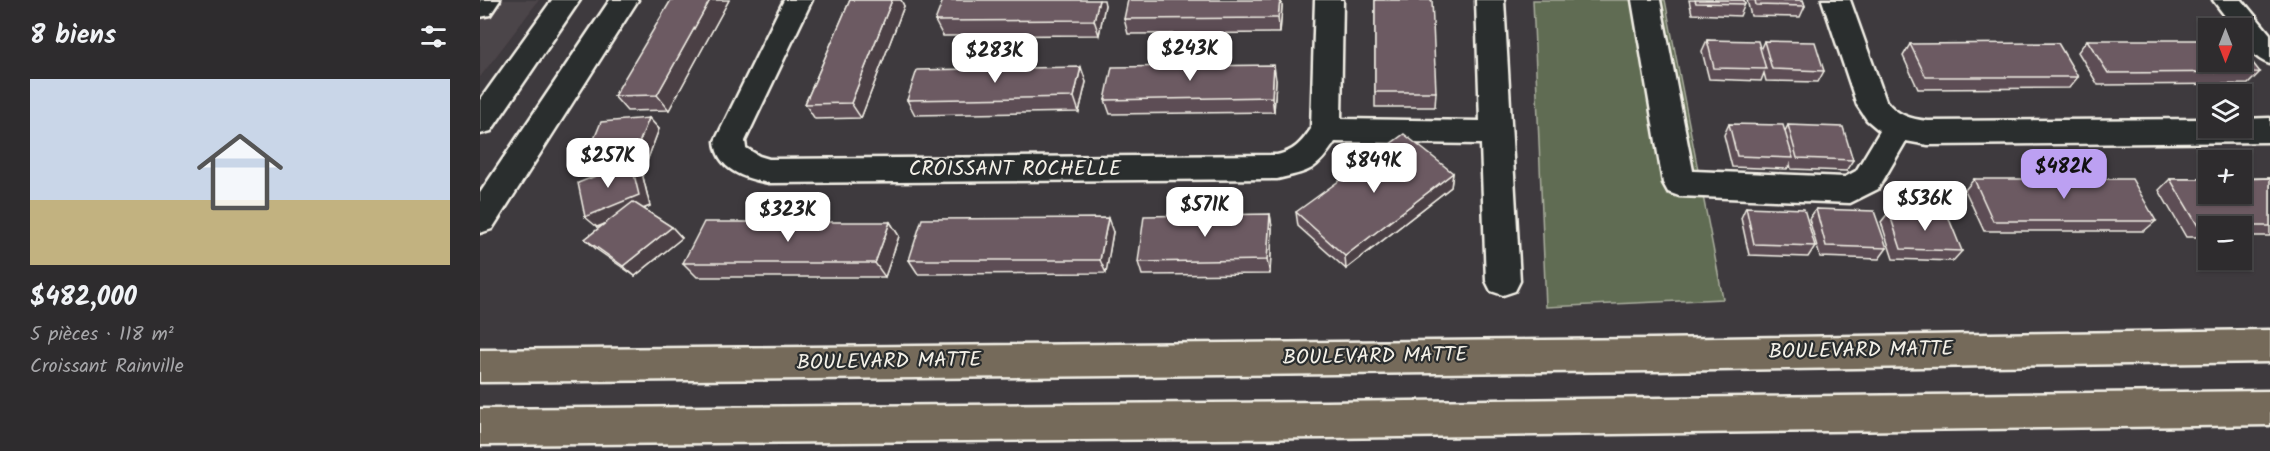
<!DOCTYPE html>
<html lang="fr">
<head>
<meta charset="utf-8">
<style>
	:root { --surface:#2e2c2e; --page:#3a383a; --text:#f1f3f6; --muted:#a7a7aa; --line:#49484a; --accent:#bca0f2 }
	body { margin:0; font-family:Kalam,sans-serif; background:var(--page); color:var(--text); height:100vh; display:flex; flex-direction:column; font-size:22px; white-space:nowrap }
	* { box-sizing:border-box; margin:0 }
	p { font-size:20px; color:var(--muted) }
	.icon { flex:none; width:33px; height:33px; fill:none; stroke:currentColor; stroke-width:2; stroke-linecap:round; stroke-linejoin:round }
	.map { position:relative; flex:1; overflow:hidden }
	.sheet { display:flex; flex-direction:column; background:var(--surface); width:480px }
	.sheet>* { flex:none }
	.needle { width:39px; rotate:180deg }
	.fabs { position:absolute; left:1718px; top:18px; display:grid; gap:12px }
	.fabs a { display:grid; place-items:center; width:54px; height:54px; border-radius:0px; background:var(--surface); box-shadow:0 2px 4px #0004,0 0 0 2px var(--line); font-size:30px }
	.price { position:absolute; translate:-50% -51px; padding:0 14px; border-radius:12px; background:#fff; color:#222; font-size:20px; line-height:39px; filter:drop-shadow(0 2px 3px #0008) }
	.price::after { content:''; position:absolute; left:50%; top:36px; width:18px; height:14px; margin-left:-9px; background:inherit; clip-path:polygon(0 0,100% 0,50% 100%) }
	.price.on { background:var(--accent); color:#111 }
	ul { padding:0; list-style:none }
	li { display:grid; align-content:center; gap:12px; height:318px; padding:0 30px }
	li+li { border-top:2px solid var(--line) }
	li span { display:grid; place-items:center; height:186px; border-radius:0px; color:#555 }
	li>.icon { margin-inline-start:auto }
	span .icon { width:108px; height:108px; fill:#fffc; stroke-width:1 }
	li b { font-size:26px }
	h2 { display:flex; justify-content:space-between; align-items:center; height:72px; padding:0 30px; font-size:26px }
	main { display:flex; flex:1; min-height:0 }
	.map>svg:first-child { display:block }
	.built { fill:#4c4449 }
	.green { fill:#616c53; stroke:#aaae9e; stroke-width:1.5 }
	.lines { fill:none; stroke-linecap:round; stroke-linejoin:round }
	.minor-casing { stroke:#f4f1e8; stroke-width:5 }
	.major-casing { stroke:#f4f1e8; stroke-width:5 }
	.minor { fill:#2a2d2e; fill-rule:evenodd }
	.major { fill:#746a5a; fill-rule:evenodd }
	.wall { fill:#5d4d54; stroke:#f4f1e8; stroke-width:1.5 }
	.shaded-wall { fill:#4c3f45; stroke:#f4f1e8; stroke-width:1.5 }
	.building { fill:#6c5a62; stroke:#f4f1e8; stroke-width:1.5 }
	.labels { text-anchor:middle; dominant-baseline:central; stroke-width:4.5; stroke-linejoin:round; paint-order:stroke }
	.street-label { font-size:21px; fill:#f4f1e8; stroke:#2a2d2e }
</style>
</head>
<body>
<main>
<section class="sheet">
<h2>8 biens<svg class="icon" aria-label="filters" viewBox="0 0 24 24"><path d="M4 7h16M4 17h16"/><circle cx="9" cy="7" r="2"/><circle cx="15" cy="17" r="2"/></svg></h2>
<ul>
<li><span style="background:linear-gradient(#c9d6e8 65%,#c2b280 0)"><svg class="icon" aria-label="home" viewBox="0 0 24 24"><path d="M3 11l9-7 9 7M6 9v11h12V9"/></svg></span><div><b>$482,000</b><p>5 pièces · 118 m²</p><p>Croissant Rainville</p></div></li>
</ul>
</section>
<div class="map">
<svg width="1790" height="451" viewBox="0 0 1790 451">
	<rect width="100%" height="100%" fill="#3e3a3e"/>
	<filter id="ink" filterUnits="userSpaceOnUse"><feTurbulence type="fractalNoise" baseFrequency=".0167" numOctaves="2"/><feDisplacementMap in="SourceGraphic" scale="12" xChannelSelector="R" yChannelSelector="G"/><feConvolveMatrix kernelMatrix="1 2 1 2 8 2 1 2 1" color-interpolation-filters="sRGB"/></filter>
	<g filter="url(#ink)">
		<path class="built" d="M0,0H59L0,77Z"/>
		<path class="green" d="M1053,0H1185L1243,299L1066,307Z"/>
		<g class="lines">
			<g class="minor-casing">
				<path id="minor" d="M0,0H20L10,15L0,17Z
					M72,0H100L11,131L0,134V100Z
					M130,0H158L12,229L0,233V193Z
					M304,0H332L265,141L266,148L279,156L289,159L797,155C815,151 821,143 831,129L835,0H863L861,119L1000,121L996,0H1024L1040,281L1035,291L1023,295L1011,291L1006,281L1001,144L855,142C836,171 830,171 797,179L289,183C264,178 237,170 235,141Z
					M1152,0H1180L1213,171L1365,177L1376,171L1400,131L1387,120L1377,105L1342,0H1370L1406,101C1417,115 1430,119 1448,121L1728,119V128H1761V119L1790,118V142L1448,145L1426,141L1398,189L1370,203L1199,196L1188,192L1183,183Z
					M1733,0H1762L1790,34V64C1776,60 1761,44 1761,28H1754Z"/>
			</g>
			<g class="major-casing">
				<path id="major" d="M1790,330V362L1172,371L0,382V350L1172,339Z
					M1790,391V425L845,438L0,445V409L845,402Z"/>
			</g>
			<use href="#minor" class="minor"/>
			<use href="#major" class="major"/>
		</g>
		<path class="wall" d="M249,0L189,110L147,111L134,96Z
			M370,0H421L424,6L381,118L335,119L325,104Z
			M895,0L956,92L955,107H895Z
			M1209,0H1264L1265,4L1260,16L1212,14Z
			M1267,0H1323L1325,6L1320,17L1271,16Z
			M625,5L619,35L463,36L455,21Z
			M802,6L800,33L648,34L644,19Z
			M1227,40L1280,50L1284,41L1344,71L1338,82L1286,81L1284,73L1281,81L1229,79L1222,51Z
			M1607,40L1780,72L1768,84L1618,85L1598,52Z
			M1430,44L1598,77L1589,88L1438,89L1423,56Z
			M796,80L794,112L630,114L625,100Z
			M606,82L599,112L435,115L427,100Z
			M169,118L179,129L164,169L158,170L162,173L170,206L163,209L192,227L202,238L155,276L116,249L105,239L124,224L117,227L121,174H115L104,164Z
			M1249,124L1305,131L1308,125L1373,160L1366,171L1311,169L1310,164L1307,169L1252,167L1244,135Z
			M973,173L971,187L866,269L818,226L816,212Z
			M1790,178V236H1761V226H1728V237H1706L1679,190L1690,179Z
			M1494,179L1676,221L1664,231H1504L1485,190Z
			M1266,207L1335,246L1328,257L1269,255L1261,218Z
			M1336,209L1407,248L1399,259L1340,257L1329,219Z
			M1409,212L1482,251L1473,261L1413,259L1401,222Z
			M790,214L792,228L790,274L662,275L658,262Z
			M410,222L419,236L405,277H217L203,263Z
			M633,232L626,273L438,274L429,260Z"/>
		<path class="shaded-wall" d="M230,0H249L189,110L177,95Z
			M412,0H421L424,6L381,118L371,103Z
			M619,0H624L625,5L619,35L614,20Z
			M800,0H801L802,6L800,33L798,18Z
			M794,65L796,80L794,112L792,97Z
			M601,67L606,82L599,112L594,97Z
			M169,118L179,129L164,169L153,158Z
			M151,162L162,173L170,206L117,227L105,217Z
			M973,173L971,187L866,269L865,256Z
			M790,214L792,228L790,274L787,260Z
			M628,218L633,232L626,273L620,260Z
			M410,222L419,236L405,277L395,263Z
			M192,227L202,238L155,276L143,266Z"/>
		<path class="building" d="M191,0H230L177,95L134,96Z
			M370,0H412L371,103L325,104Z
			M463,0H619L614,20L455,21Z
			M648,0H800L798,18L644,19Z
			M895,0H952L956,92H895Z
			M1215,0H1264L1265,4L1216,3Z
			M1275,0H1323L1325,6L1276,5Z
			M1227,40L1278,41L1286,69L1234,68Z
			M1607,40H1728V62H1761V48L1780,72L1628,73Z
			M1284,41L1335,42L1344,71L1292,69Z
			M1578,43L1598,77H1446L1430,44Z
			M794,65L792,97L625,100L632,67Z
			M601,67L594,97L427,100L437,70Z
			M169,118L153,158L104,164L121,122Z
			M1249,124L1303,125L1313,158L1257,156Z
			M1308,125L1363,127L1373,160L1317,158Z
			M924,134L973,173L865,256L816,212Z
			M151,162L159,195L105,217L98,183Z
			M1790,178V226H1718L1690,179H1728V194H1761V179Z
			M1494,179H1652L1676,221H1513Z
			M153,202L192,227L143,266L105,239Z
			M1266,207L1324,209L1335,246L1274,244Z
			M1336,209L1394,211L1407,248L1346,246Z
			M1409,212L1467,214L1482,251L1421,249Z
			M790,214L787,260L658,262L664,216Z
			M628,218L620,260H429L442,219Z
			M224,222H410L395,263H203Z"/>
	</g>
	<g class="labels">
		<g class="street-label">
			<text x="535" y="169">CROISSANT ROCHELLE</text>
			<text transform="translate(1381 351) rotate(-1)">BOULEVARD MATTE</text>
			<text transform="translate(895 357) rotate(-1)">BOULEVARD MATTE</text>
			<text transform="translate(409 362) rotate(-1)">BOULEVARD MATTE</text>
		</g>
	</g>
</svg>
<div class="fabs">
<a><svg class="needle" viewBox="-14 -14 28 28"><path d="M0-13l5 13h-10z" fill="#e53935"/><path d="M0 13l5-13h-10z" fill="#a7a7aa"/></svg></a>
<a><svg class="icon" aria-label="layers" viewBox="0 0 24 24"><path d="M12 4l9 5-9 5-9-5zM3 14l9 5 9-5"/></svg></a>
<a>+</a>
<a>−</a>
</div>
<b class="price" style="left:710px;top:82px">$243K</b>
<b class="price" style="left:515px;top:84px">$283K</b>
<b class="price" style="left:128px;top:189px">$257K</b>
<b class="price" style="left:894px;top:194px">$849K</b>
<b class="price on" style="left:1584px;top:200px">$482K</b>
<b class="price" style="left:1445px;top:232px">$536K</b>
<b class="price" style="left:725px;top:238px">$571K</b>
<b class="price" style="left:308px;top:243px">$323K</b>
</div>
</main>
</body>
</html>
